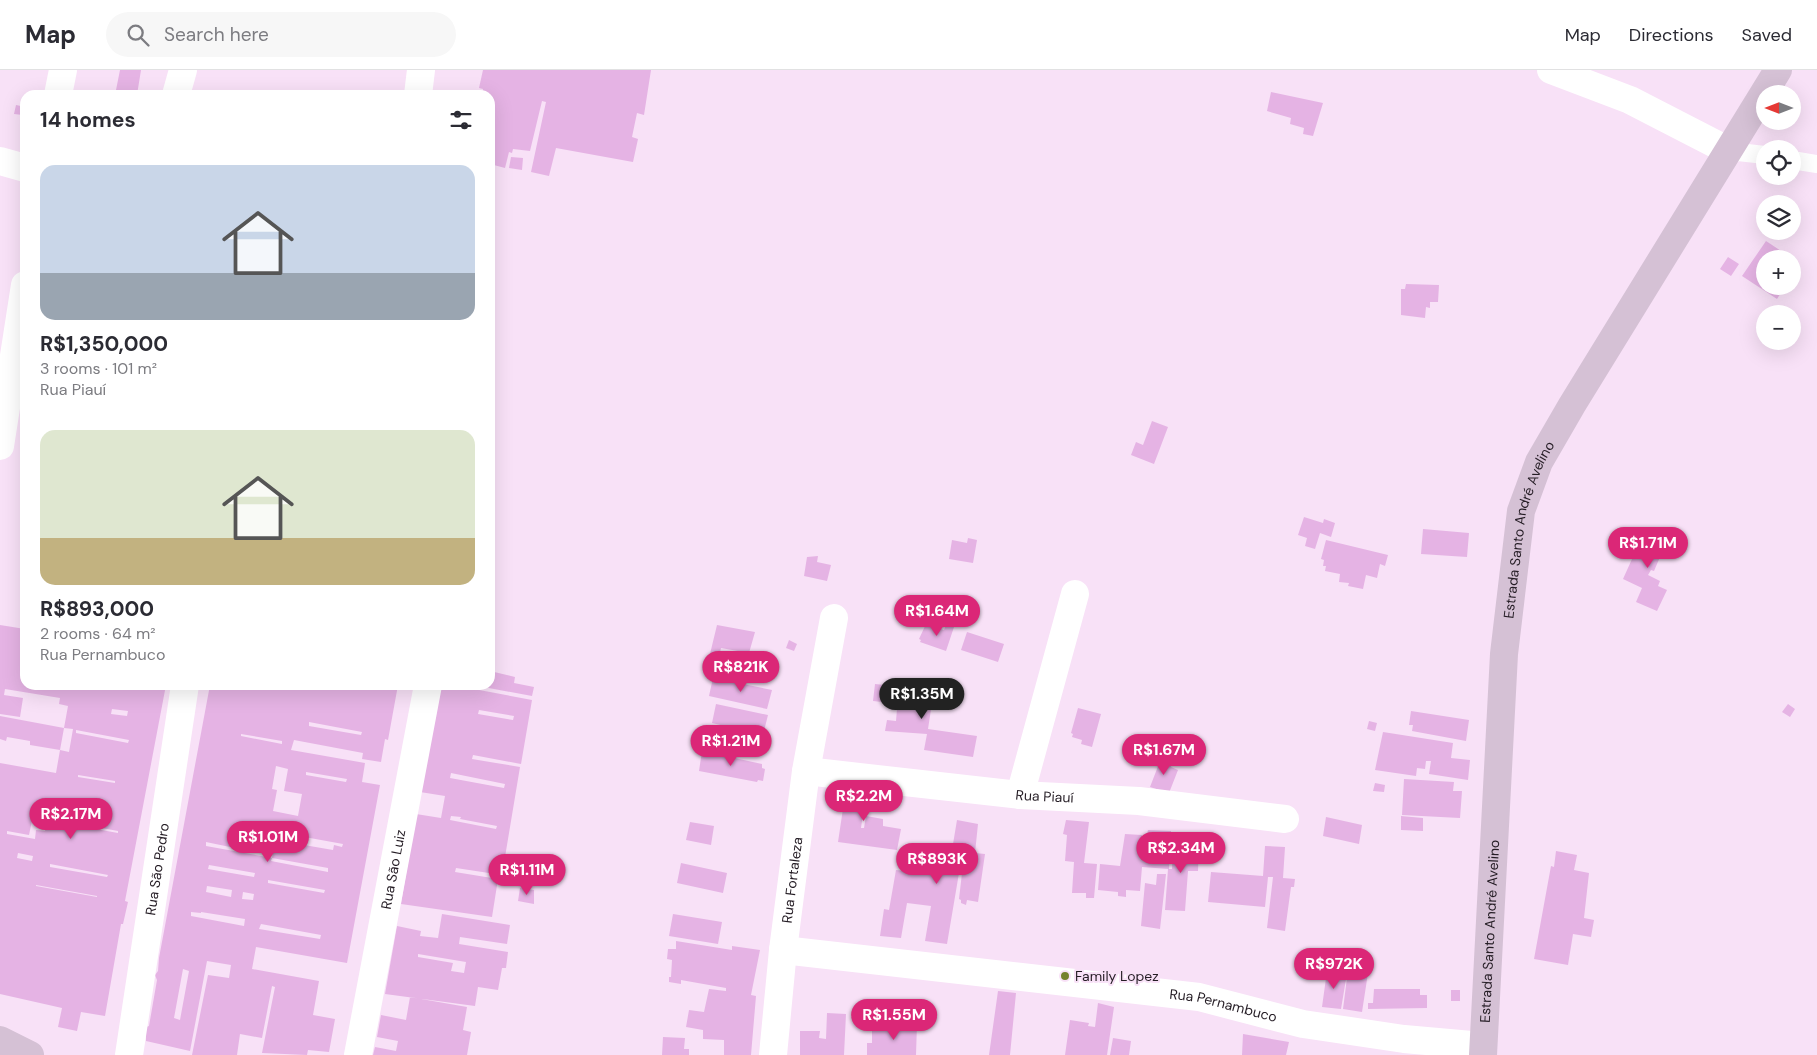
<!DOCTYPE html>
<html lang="en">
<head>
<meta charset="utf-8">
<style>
	:root { --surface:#fff; --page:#f7f7f7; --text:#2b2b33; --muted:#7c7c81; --line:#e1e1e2; --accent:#db2777 }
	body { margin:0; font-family:"DM Sans",sans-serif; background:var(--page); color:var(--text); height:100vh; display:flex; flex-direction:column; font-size:19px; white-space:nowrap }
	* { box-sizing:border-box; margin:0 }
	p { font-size:16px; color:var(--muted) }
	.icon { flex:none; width:28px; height:28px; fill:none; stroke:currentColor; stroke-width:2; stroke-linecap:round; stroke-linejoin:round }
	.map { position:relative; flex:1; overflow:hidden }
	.drawer { position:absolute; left:20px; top:20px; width:475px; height:600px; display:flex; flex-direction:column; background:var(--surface); border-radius:15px; box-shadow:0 5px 20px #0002 }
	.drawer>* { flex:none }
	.needle { width:32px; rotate:270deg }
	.tools { position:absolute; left:1756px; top:15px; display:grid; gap:10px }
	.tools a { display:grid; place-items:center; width:45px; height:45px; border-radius:50%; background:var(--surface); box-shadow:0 5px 20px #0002; font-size:25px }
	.price { position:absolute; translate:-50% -42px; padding:0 11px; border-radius:18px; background:var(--accent); color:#fff; font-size:16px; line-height:32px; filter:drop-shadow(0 1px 2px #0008) }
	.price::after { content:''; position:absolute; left:50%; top:30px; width:15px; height:11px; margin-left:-8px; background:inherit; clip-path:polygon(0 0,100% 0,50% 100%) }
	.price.current { background:#222; color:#fff }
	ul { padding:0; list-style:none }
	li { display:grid; align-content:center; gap:10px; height:265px; padding:0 20px }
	li span { display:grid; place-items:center; height:155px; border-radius:15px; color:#555 }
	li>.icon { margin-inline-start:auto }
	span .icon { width:90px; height:90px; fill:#fffc; stroke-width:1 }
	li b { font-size:21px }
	h2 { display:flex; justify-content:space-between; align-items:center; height:60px; padding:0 20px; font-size:21px }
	header { display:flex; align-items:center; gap:30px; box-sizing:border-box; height:70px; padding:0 25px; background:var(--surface); border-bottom:1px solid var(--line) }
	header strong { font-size:24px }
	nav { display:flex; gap:28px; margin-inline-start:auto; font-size:18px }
	.search { width:350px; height:45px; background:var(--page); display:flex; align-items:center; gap:12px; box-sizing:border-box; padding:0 18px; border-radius:28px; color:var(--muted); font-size:19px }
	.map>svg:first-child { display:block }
	.building { fill:#e5b3e4; fill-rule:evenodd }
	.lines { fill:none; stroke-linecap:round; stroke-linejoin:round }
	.lane { stroke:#fff; stroke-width:18 }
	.street { stroke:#fff; stroke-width:28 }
	.secondary { stroke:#d5c1d5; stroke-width:28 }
	.poi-dot { fill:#75812e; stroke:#f8e1f7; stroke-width:2 }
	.labels { text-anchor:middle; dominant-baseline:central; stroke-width:4; stroke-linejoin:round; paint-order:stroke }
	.street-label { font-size:14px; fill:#251d25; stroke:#f8e1f7 }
	.poi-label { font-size:14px; fill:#251d25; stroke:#f8e1f7; text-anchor:start }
</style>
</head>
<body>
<header>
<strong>Map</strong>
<div class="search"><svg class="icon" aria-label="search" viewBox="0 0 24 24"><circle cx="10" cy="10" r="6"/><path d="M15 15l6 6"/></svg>Search here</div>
<nav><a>Map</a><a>Directions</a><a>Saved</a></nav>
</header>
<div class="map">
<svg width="1817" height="985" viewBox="0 0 1817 985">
	<rect width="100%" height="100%" fill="#f8e1f7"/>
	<path class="building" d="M120,0H141L137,25H115Z
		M483,0H651L644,45L637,43L632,67L638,69L633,92L556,78L549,106L531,102L546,32L542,31L530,81L513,79L512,83L509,82L505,98L490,94L492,65H490V25H482L483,19L479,18Z
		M1271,22L1323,33L1313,66L1303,64L1304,58L1290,54L1291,48L1267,41Z
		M16,35L25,37L23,45L14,44Z
		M511,87L523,88L522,100L509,98Z
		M1766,171L1784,183L1781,189H1765V216H1785L1777,229L1742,206Z
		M1728,187L1739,194L1731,206L1720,199Z
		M1406,214L1439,215L1438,232H1430V238L1426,237L1425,248L1401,245V219H1405Z
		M1152,351L1168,357L1154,394L1131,385L1136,372L1143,375Z
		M1304,447L1323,453L1324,449L1335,453L1331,467L1320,463L1315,479L1305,476L1307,468L1298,465Z
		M1646,458L1667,468L1664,475L1671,478L1666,489L1660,487L1654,501L1651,500L1648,505L1660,511L1658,516L1667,520L1657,541L1636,532L1642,518L1623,509Z
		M1423,459L1469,463L1467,487L1421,484Z
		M968,468L977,470L973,493L949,489L952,470L967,473Z
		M1326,470L1388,485L1385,496L1380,494L1377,508L1366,505L1363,519L1348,516L1349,513L1339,512L1340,504L1325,501L1326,496H1323L1324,490L1321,489Z
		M818,486L817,492L831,495L827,511L804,506L807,487Z
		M926,554L944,560L946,555L954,557L946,581L920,572L921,570L919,569Z
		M0,555L25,559V615H166L125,831L128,832L123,854H121L105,946L81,942L77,961L58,957L62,938L0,924V693L56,703L60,680L69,682L73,659L64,658L68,636L59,634L60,628L5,619L4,625L23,628L20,647L0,644ZM112,639L128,641L127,646L111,644ZM76,660L129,670L128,673L76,663ZM78,705L115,711V713L78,707ZM33,746L48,748L45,761L36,760L35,769L7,764V761L29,765ZM80,754L118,761V763L79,756ZM18,783L33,786L32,791L17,788ZM50,794L108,805L107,807L50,797ZM36,815L97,826V827L36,816Z
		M717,555L755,562L749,583L721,578L719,587L710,584Z
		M967,562L1004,574L998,592L961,580Z
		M789,570L797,574L794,581L786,578Z
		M490,601L515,607L514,613L534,617L532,626L478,616L490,615Z
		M713,608L772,620L767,639L709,626Z
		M875,614L934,620L928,659L977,666L973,687L924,680L927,664L885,661L887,650L896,651L897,639L906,640L907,635L873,631Z
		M210,615H328L345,618L346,615H398L388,670L385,669L381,692L362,689L363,683L294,670L291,680L365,693L362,712L380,715L347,893L256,877L252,899L319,911L313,945L335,949L329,982L308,980L307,985L262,983L275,917L272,916L262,968L240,964L237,985H192L208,905L229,908L231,895L207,891L190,981L146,971V957L149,956L157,910L155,905L158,901L159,888ZM309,652L362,662L361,665L309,656ZM241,664L282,671V674L241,666ZM276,696L288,699L284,721L302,724L298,746L273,741L277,720L272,719ZM306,702L347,709L346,712L306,705ZM258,761L276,765L277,762L343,774L342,777L334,775L333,780L275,770L272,788L328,798V802L271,791L272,788L206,776V772L254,782ZM209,795L255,803L254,807L208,799ZM268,810L325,820L324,823L268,813ZM207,816L232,820L231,827L206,822ZM243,822L254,824L253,830L242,829ZM191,842L201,843V842L245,849L244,856L191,846ZM261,854L321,865L320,869L259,859ZM183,899L189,901L180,950L174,948Z
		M438,615H475L474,619L532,630L521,694L473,685L472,689L520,697L502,805L456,798L455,802L498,809L492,847L401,834L416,744L441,748L445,726L420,722ZM479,640L514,646L513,650L478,644ZM451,703L505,714L504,718L450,708ZM451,746L461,747L460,749L497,756L496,759L450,750Z
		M716,634L768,645L763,665L712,653Z
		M1788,634L1795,639L1790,647L1782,642Z
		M1078,638L1101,644L1092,677L1081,674L1082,670L1072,667L1073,664L1071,663Z
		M1411,641L1469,650L1466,671L1412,661L1413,655H1409Z
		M0,646L64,658L60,680L30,675V671L7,667L6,671L0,669Z
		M1369,651L1377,653L1375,661L1367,659Z
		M735,661L759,666L755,684L731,679Z
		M1383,662L1453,673L1451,688L1470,690L1468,710L1429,704L1431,691H1426L1425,699L1417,698L1416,706L1375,700Z
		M702,681L762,694V698L765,699L763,711L758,710L757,712L699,701Z
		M1162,686L1173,690L1171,697L1178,700L1169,723L1150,717Z
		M1404,709L1454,712L1453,721H1462L1460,748L1402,745Z
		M847,712L870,715L867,736H864L861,758H864L866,746L883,749V756L901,759L897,780L838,772Z
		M1375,713L1385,715L1384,722L1373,721Z
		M1401,746L1423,748V761L1401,760Z
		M1326,747L1362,755L1359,774L1323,766Z
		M957,750L978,754L975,783L985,784L978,832L967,830L966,835L961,833V830L959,829L962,803H959L947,874L925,871L931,836L907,833L901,868L880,866L884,839L889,840L896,800L913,802L917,777L952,780Z
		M1066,750L1089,752L1084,793L1097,794L1094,828H1086V823H1072L1074,792L1065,791L1067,765L1063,764Z
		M690,752L714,756L711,775L686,770Z
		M1148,760L1171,761L1169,799L1142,797L1140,821L1126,820V827L1118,826V822L1098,820L1100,794L1120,796L1125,764L1142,765V771L1145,772Z
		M1199,771L1198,801H1188L1185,841L1165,840L1168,799H1172L1173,772Z
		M1265,776L1285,777L1283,808L1295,809L1294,817H1291L1285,861L1267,858L1273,807H1268L1265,837L1208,832L1211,802L1263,806Z
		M1556,781L1577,785L1574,800L1589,803L1584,848L1594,850L1591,867L1573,864L1568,895L1534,889L1551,796L1554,797Z
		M681,793L727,803L723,823L677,813Z
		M1157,804H1166L1160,859L1141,856L1145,813L1156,815Z
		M520,818L534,820V834L518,831Z
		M442,844L510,855L507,874L460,867L459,874L508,882L506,898H502L498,920L478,917L475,936L385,924L397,856L421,861L420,866L438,868ZM418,884L466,892L464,903L451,901L453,893L418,887Z
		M673,844L722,852L718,874L669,866Z
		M676,871L732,880V876L760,880L751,925L756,926L751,985H724V970L703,969V960L686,957L689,940L704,942L709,919L726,921V918L681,910V914L669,912V907H671L672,890L667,889L668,879H676Z
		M1348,900L1368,903L1362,942L1343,939Z
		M1327,901L1347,903L1341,939L1322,937Z
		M1374,919H1420V925H1427V938L1368,939V933H1373Z
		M1451,920H1460V931H1451Z
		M998,921L1016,923L1010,985H989Z
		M410,927L467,937L463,960L471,962L467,985H373L375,977L396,981L398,971L377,967L381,945L406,950Z
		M1098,933L1114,937L1107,985H1065L1070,950L1089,953L1088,956L1095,957Z
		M827,943L846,944L844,985H800V961H820L819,968L826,969Z
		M896,954H917L916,985H867V973H872V960H893L892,964H896Z
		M1243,964L1289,972L1286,985H1242Z
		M663,967L685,968L684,979H689V985H662Z
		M1113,968L1131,971L1129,985H1110Z"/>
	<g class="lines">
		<path class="lane" d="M1729,81L1765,85
			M1792,90L1817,94"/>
		<g class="street">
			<path d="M1551,0L1630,30L1729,81"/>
			<path d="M58,25L63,0"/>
			<path d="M176,25L183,0"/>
			<path d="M418,25L421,0"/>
			<path d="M0,91L25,98"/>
			<path d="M0,376L25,215"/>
			<path id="s1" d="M806,701L1020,725L1139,731L1285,749"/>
			<path d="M1020,725L1075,524"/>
			<path id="s2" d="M783,880L1199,927L1303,954L1404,969L1483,976"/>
			<path id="s3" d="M129,985L185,615"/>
			<path id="s4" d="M358,985L428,615"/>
			<path id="s5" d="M773,985L783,880L806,701L834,548"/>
		</g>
		<g class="secondary">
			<path d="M0,970L30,985"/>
			<path id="s6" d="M1483,985L1504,584L1521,441L1539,392L1572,335L1778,0"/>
		</g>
	</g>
	<circle class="poi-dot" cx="1065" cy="906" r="5"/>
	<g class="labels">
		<g class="street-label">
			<text stroke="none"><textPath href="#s6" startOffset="529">Estrada Santo André Avelino</textPath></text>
			<text stroke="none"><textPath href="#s1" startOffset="240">Rua Piauí</textPath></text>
			<text stroke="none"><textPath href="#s3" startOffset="188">Rua São Pedro</textPath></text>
			<text stroke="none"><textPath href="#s4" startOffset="189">Rua São Luiz</textPath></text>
			<text stroke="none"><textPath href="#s5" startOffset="176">Rua Fortaleza</textPath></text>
			<text stroke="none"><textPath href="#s6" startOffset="124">Estrada Santo André Avelino</textPath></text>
			<text stroke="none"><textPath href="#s2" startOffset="444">Rua Pernambuco</textPath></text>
		</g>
		<g class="poi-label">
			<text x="1075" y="906">Family Lopez</text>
		</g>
	</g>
</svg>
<div class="tools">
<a><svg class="needle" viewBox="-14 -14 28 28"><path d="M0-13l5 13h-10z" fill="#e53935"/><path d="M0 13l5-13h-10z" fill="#7c7c81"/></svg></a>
<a><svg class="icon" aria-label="locate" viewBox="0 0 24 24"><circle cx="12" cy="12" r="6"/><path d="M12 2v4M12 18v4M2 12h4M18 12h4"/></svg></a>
<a><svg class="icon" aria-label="layers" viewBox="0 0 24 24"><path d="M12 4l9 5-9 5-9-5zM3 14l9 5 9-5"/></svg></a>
<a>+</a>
<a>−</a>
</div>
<b class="price" style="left:1648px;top:499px">R$1.71M</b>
<b class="price" style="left:937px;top:567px">R$1.64M</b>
<b class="price" style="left:741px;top:623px">R$821K</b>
<b class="price current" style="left:922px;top:650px">R$1.35M</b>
<b class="price" style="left:731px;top:697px">R$1.21M</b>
<b class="price" style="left:1164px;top:706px">R$1.67M</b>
<b class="price" style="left:864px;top:752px">R$2.2M</b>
<b class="price" style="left:71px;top:770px">R$2.17M</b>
<b class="price" style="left:268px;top:793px">R$1.01M</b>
<b class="price" style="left:1181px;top:804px">R$2.34M</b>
<b class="price" style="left:937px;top:815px">R$893K</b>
<b class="price" style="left:527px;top:826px">R$1.11M</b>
<b class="price" style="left:1334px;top:920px">R$972K</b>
<b class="price" style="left:894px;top:971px">R$1.55M</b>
<section class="drawer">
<h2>14 homes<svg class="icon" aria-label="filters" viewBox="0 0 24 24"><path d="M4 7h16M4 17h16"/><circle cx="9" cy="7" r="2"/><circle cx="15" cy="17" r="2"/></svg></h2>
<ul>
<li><span style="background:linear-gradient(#c9d6e8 70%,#9aa5b1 0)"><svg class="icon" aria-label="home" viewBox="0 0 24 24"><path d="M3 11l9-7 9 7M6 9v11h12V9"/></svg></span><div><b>R$1,350,000</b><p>3 rooms · 101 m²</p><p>Rua Piauí</p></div></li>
<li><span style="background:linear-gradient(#dfe7d0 70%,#c2b280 0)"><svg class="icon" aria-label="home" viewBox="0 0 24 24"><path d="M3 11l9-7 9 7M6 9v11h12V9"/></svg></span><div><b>R$893,000</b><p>2 rooms · 64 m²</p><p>Rua Pernambuco</p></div></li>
</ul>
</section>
</div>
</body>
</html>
